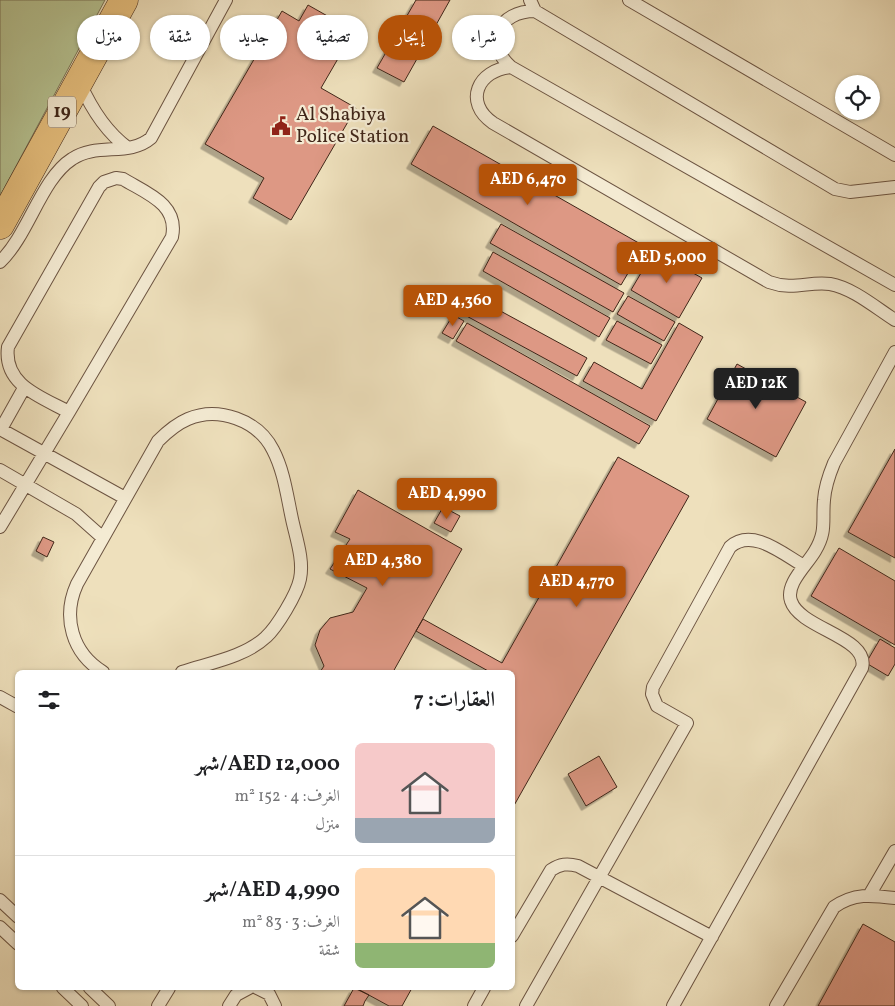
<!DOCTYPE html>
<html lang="ar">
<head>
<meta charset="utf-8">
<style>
	:root { --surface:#fff; --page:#f2f2f2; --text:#202124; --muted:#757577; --line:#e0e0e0; --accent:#b45309 }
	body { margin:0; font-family:Vollkorn,Amiri,serif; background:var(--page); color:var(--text); direction:rtl; height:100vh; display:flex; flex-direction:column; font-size:19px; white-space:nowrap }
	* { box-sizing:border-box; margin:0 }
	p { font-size:16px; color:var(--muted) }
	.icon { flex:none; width:28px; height:28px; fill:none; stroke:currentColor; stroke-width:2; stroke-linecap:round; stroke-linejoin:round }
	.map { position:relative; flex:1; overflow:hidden; direction:ltr }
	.side { position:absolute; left:15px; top:670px; width:500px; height:320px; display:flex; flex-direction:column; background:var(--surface); border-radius:8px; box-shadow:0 1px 4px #0004; direction:rtl }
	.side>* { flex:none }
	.top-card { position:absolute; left:15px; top:15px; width:500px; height:45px; direction:rtl; display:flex; gap:10px }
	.controls { position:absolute; left:835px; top:75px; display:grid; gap:10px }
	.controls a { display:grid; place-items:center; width:45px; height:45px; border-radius:50%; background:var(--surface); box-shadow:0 1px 4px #0004; font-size:25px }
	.price { position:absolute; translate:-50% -42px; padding:0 11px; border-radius:5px; background:var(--accent); color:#fff; font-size:16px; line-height:32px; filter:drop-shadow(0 1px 2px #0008) }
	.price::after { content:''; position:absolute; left:50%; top:30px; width:15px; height:11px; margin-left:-8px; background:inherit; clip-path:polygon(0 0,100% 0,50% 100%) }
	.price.active { background:#222; color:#fff }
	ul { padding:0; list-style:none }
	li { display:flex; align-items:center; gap:15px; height:125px; padding:0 20px }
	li+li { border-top:1px solid var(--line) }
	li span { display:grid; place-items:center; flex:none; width:140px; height:100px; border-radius:8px; color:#555 }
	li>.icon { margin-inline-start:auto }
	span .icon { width:60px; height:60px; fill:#fffc; stroke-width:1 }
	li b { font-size:21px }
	h2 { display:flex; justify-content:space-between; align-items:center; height:60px; padding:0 20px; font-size:21px }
	.chip { padding:0 18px; border-radius:22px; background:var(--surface); box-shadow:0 1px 4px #0004; font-size:18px; line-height:45px }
	.chip.active { background:var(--accent); color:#fff }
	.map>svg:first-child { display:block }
	.green { fill:#b6c392; stroke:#7b7456 }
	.building { fill:#dd9884; stroke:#402619; filter:url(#shadow) }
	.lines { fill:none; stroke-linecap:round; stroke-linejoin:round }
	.service-casing { stroke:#6c5442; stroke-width:14 }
	.primary-casing { stroke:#402619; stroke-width:29 }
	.service { stroke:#f4ebd3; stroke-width:12 }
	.primary { stroke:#e7c07e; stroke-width:28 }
	.labels { text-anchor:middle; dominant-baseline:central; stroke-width:4.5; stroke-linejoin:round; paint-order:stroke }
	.shield { fill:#f4ebd3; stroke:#766151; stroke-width:1 }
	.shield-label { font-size:18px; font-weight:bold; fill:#402619 }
	.poi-label { font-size:19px; fill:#402619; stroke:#f4ebd3; text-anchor:start }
</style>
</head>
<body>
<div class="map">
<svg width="895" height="1006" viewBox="0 0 895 1006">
	<defs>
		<filter id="shadow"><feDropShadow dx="-4.5" dy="4.5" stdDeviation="0" flood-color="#0004"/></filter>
	</defs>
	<rect width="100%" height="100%" fill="#eee0bc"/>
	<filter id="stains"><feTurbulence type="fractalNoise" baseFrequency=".004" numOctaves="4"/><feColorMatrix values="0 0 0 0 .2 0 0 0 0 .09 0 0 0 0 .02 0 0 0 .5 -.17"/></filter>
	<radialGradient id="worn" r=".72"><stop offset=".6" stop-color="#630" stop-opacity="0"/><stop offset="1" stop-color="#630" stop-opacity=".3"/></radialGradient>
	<path class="green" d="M0,0H105L0,196Z"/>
	<path class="building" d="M416,0H450L404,82L377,68Z
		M308,5L354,31L321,88L356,108L291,220L253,198L264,178L205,144L282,11L299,21Z
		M433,126L644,246L621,285L411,164Z
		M501,224L624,293L613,312L490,243Z
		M654,251L702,278L679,318L631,290Z
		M493,252L610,318L599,337L483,271Z
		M471,295L587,358L577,376L461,313Z
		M628,296L675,322L664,341L617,314Z
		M453,315L464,321L453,339L442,333Z
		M617,321L662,345L651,364L606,340Z
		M467,323L650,426L639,444L456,341Z
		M679,323L703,337L656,421L583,381L594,362L642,389Z
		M737,364L806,402L776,457L707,419Z
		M895,449V558L848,532Z
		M618,457L689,496L512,809V672H490L416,631L423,619L502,663Z
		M358,490L462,549L393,672H320L324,666L315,645L320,630L330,618L353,612L367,588L330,569L350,539L335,532Z
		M443,507L460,516L451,532L434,523Z
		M43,537L54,542L47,557L36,551Z
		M839,548L895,581V645L811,596Z
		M880,639L895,648V664L888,676L866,663Z
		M599,756L617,787L586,806L568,774Z
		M863,924L895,942V1006H818Z
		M354,988L369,995L365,1001L363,1006H344Z
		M356,988H412L402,1006H389Z"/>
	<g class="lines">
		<g class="service-casing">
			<path id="service" d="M530,0L535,11L835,189L850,192L895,187
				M629,0L895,155
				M535,11C499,11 483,43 511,67L895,285
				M511,67C478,70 463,102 493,123L769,282C794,291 808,281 830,284C853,288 876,308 895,320
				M80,83C91,108 106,132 128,148
				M116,178L123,179C146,193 179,204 172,237L69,412C41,397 3,385 8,347L99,187L104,182Z
				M0,262C29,234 41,179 72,159C97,142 129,157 151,138L226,0
				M0,429L125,498
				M1,429L24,388
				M0,470L76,514L103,538
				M0,527L69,412
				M103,672C72,653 62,617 77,584L158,441C167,432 176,424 188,419C218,406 258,420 273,450C284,471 287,496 292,519C296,538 304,560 300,579C297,594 277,627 266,637C245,657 209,663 182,672
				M0,697L18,707
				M870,894L895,851
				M0,900L18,917
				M0,927L18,944
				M512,936L551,870C560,864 567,863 578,866L712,937
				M63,988L82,1006
				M90,988L109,1006
				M257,988L269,994L275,1006
				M158,1006L169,988
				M229,1006L236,995L249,988
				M474,1006L484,988
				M526,1006L687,723L657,706L652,694L653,687L730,547C752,527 783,554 804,566
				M673,1006L862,668C870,637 800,629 791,601C785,584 807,565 815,551C827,531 822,521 824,500C825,486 829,475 834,463L895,352
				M776,1006L834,907C854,893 871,895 895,898"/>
		</g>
		<g class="primary-casing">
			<path id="primary" d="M0,225L124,0"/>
		</g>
		<use href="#service" class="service"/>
		<use href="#primary" class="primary"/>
	</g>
	<defs>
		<g id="civic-bare" transform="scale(1.5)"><path d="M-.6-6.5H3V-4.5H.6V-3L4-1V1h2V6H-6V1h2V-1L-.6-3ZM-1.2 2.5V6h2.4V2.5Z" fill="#8f2418" stroke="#f4ebd3" stroke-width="2.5" paint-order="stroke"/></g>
	</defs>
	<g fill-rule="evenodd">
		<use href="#civic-bare" x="281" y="126"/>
	</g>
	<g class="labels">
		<rect class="shield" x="48" y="96.5" width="28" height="31" rx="4"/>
		<g class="shield-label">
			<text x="62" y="112">19</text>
		</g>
		<g class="poi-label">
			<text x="296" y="115">Al Shabiya<tspan x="296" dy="22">Police Station</tspan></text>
		</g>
	</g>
	<rect width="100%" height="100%" filter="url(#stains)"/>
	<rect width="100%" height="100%" fill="url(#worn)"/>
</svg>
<div class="controls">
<a><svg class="icon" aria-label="locate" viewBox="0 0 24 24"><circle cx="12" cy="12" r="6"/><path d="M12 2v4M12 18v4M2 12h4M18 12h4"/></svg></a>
</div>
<b class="price" style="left:528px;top:206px">AED 6,470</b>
<b class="price" style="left:667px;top:284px">AED 5,000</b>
<b class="price" style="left:453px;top:327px">AED 4,360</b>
<b class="price active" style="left:756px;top:410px">AED 12K</b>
<b class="price" style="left:447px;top:520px">AED 4,990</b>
<b class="price" style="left:383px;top:587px">AED 4,380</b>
<b class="price" style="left:577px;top:608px">AED 4,770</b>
<div class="top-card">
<a class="chip">شراء</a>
<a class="chip active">إيجار</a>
<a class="chip">تصفية</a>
<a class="chip">جديد</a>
<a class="chip">شقة</a>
<a class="chip">منزل</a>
</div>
<section class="side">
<h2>العقارات: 7<svg class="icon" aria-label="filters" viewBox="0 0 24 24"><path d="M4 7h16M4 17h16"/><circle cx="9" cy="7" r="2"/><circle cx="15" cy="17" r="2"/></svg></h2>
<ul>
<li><span style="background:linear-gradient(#f6c9c9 75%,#9aa5b1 0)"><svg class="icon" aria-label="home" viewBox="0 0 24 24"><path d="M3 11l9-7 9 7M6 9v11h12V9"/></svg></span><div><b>AED 12,000/شهر</b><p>الغرف: 4 · 152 m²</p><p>منزل</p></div></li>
<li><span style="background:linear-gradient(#ffd9b3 75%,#8fb573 0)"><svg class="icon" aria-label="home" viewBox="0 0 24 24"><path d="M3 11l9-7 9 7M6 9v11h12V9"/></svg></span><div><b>AED 4,990/شهر</b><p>الغرف: 3 · 83 m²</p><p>شقة</p></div></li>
</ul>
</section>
</div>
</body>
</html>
